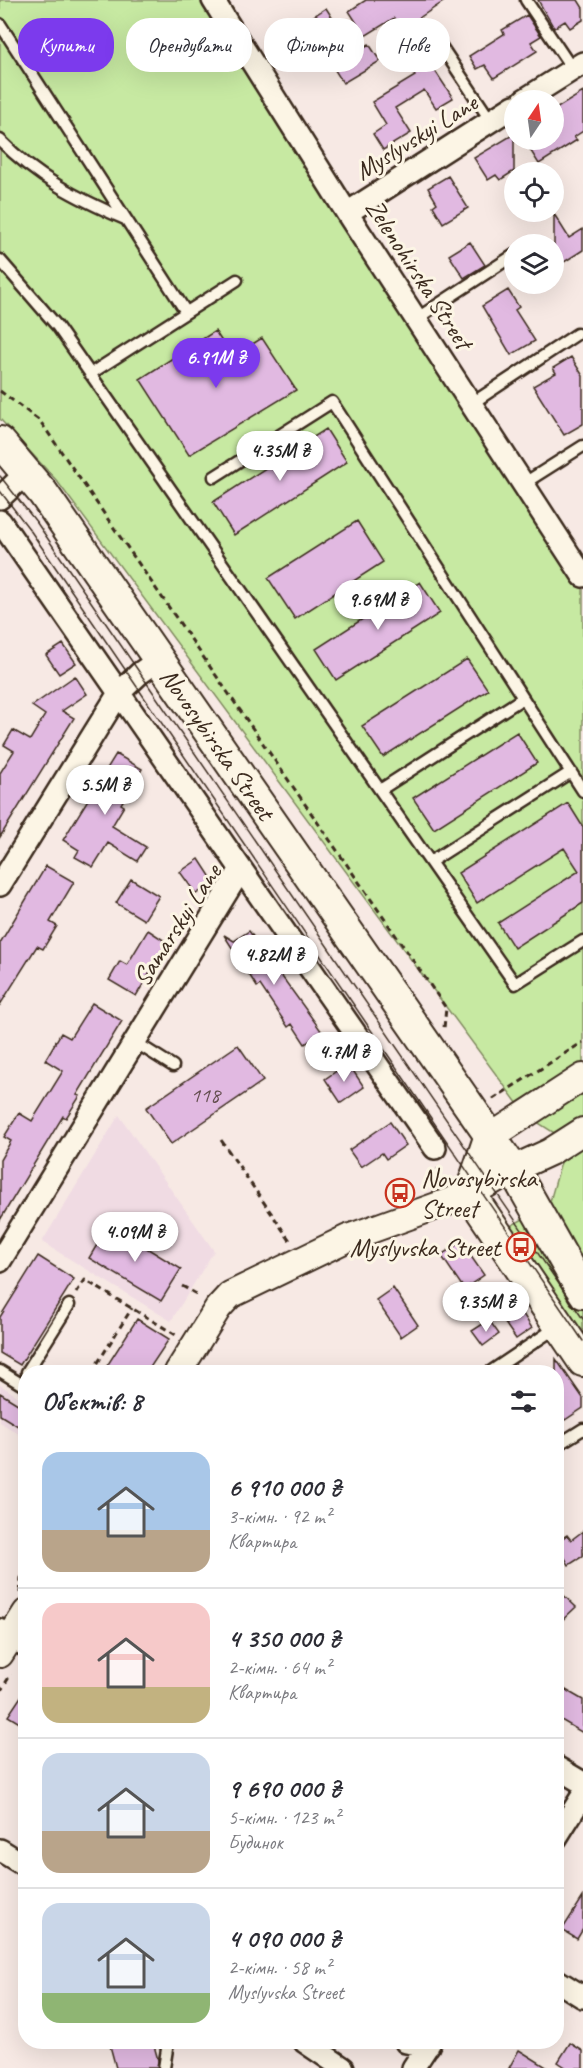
<!DOCTYPE html>
<html lang="uk">
<head>
<meta charset="utf-8">
<style>
	:root { --surface:#fff; --page:#f7f7f7; --text:#2b2b33; --muted:#7c7c81; --line:#e1e1e2; --accent:#7c3aed }
	body { margin:0; font-family:Caveat,sans-serif; background:var(--page); color:var(--text); height:100vh; display:flex; flex-direction:column; font-size:22px; white-space:nowrap }
	* { box-sizing:border-box; margin:0 }
	p { font-size:20px; color:var(--muted) }
	.icon { flex:none; width:33px; height:33px; fill:none; stroke:currentColor; stroke-width:2; stroke-linecap:round; stroke-linejoin:round }
	.map { position:relative; flex:1; overflow:hidden }
	.panel { position:absolute; left:18px; top:1365px; width:546px; height:684px; display:flex; flex-direction:column; background:var(--surface); border-radius:24px; box-shadow:0 6px 24px #0002 }
	.panel>* { flex:none }
	.guide { position:absolute; left:18px; top:18px; width:548px; height:54px; display:flex; gap:12px }
	.needle { width:39px; rotate:13deg }
	.controls { position:absolute; left:504px; top:90px; display:grid; gap:12px }
	.controls a { display:grid; place-items:center; width:60px; height:60px; border-radius:50%; background:var(--surface); box-shadow:0 6px 24px #0002; font-size:30px }
	.price { position:absolute; translate:-50% -51px; padding:0 14px; border-radius:21px; background:#fff; color:#222; font-size:20px; line-height:39px; filter:drop-shadow(0 2px 3px #0008) }
	.price::after { content:''; position:absolute; left:50%; top:36px; width:18px; height:14px; margin-left:-9px; background:inherit; clip-path:polygon(0 0,100% 0,50% 100%) }
	.price.current { background:var(--accent); color:#fff }
	ul { padding:0; list-style:none }
	li { display:flex; align-items:center; gap:18px; height:150px; padding:0 24px }
	li+li { border-top:2px solid var(--line) }
	li span { display:grid; place-items:center; flex:none; width:168px; height:120px; border-radius:18px; color:#555 }
	li>.icon { margin-inline-start:auto }
	span .icon { width:72px; height:72px; fill:#fffc; stroke-width:1 }
	li b { font-size:26px }
	h2 { display:flex; justify-content:space-between; align-items:center; height:72px; padding:0 24px; font-size:26px }
	.pill { padding:0 21px; border-radius:24px; background:var(--surface); box-shadow:0 6px 24px #0002; font-size:21px; line-height:54px }
	.pill.current { background:var(--accent); color:#fff }
	.map>svg:first-child { display:block }
	.built { fill:#f0dbe3 }
	.green { fill:#c7e9a2; stroke:#818a60; stroke-width:1.5 }
	.building { fill:#e1b9e1; stroke:#3b2a1e; stroke-width:1.5 }
	.lines { fill:none; stroke-linecap:round; stroke-linejoin:round }
	.service-casing { stroke:#3b2a1e; stroke-width:15 }
	.minor-casing { stroke:#3b2a1e; stroke-width:26 }
	.tertiary-casing { stroke:#3b2a1e; stroke-width:30 }
	.secondary-casing { stroke:#3b2a1e; stroke-width:34 }
	.path { stroke:#3b2a1e; stroke-width:3; stroke-dasharray:6 4.5; stroke-linecap:butt }
	.service { stroke:#fcf5e5; stroke-width:10 }
	.minor { stroke:#fcf5e5; stroke-width:21 }
	.tertiary { stroke:#fcf5e5; stroke-width:26 }
	.secondary { stroke:#fcf5e5; stroke-width:30 }
	.tram { stroke:#3b2a1e; stroke-width:1.5 }
	.labels { text-anchor:middle; dominant-baseline:central; stroke-width:6; stroke-linejoin:round; paint-order:stroke }
	.number-label { font-size:22px; fill:#644e4f }
	.street-label { font-size:26px; fill:#3b2a1e; stroke:#fcf5e5 }
	.poi-label { font-size:26px; fill:#3b2a1e; stroke:#fcf5e5; text-anchor:start }
</style>
</head>
<body>
<div class="map">
<svg width="583" height="2068" viewBox="0 0 583 2068">
	<rect width="100%" height="100%" fill="#f7e9e4"/>
	<filter id="ink" filterUnits="userSpaceOnUse"><feTurbulence type="fractalNoise" baseFrequency=".0167" numOctaves="2"/><feDisplacementMap in="SourceGraphic" scale="12" xChannelSelector="R" yChannelSelector="G"/><feConvolveMatrix kernelMatrix="1 2 1 2 8 2 1 2 1" color-interpolation-filters="sRGB"/></filter>
	<g filter="url(#ink)">
		<path class="built" d="M119,1115L214,1251L171,1321L42,1242Z
			M0,1385L25,1401V1438L0,1422Z"/>
		<path class="green" d="M0,0H213L583,576V1362L490,1237L549,1205L567,1141L526,1115L57,481L0,419Z"/>
		<path class="building" d="M366,0H446L401,30L394,18L365,36L349,11Z
			M538,0H578L583,8V20L570,28L565,21L554,28Z
			M326,8L335,22L311,37L302,24Z
			M527,15L541,36L531,42L537,51L494,78L485,65L477,69L469,56L504,34L502,30Z
			M369,44L380,61L343,83L333,67Z
			M426,57L453,98L436,108L424,90L395,108L411,133L383,150L373,134L386,125L372,102L415,76L410,68Z
			M583,92V131L574,137L577,140L539,164L524,140H554V110Z
			M514,134V171L500,180L496,175L488,180L474,158Z
			M448,176L468,208L443,223L433,206L437,203L428,188Z
			M554,214L569,238L583,229V250L561,264L554,253Z
			M470,242L485,265L464,278L449,255Z
			M508,290L519,307L515,310L535,341L511,355L482,306Z
			M215,331L232,357L262,338L296,390L189,455L140,379Z
			M571,357L583,376V424L564,435L533,386L556,373L553,368Z
			M326,429L347,462L234,535L213,502Z
			M357,521L383,562L295,619L268,578Z
			M420,582L440,613L336,680L316,649Z
			M63,644L76,663L59,674L46,655Z
			M467,659L488,690L383,757L362,726Z
			M75,676L87,694L62,711L74,718L0,837V773L14,751L4,745L13,730L30,740L45,715L32,706Z
			M517,732L537,763L434,829L413,798Z
			M116,754L142,769L121,804L124,806L112,826L146,847L137,861L108,843L93,867L75,857L79,850L63,840Z
			M568,803L583,827V903L514,948L498,923L579,871L564,848L477,903L458,873Z
			M199,859L214,882L196,894L180,872Z
			M46,866L74,882L50,922L57,926L43,949L37,946L0,1005V943Z
			M131,879L159,896L144,920L116,903Z
			M148,930L168,943L136,996L109,980L120,961L127,965Z
			M249,931L322,1032L305,1044L292,1024L288,1027L260,985L257,987L224,935L234,941Z
			M92,1003L122,1021L77,1095L80,1096L66,1118L63,1116L0,1220V1160L11,1141L4,1137L19,1113L32,1121L63,1071L45,1060L61,1033L70,1038Z
			M238,1045L263,1081L171,1144L146,1108Z
			M348,1063L364,1087L341,1103L325,1079Z
			M390,1122L406,1145L386,1159L382,1153L361,1167L349,1150Z
			M109,1225L181,1269L161,1301L89,1258Z
			M461,1242L484,1275L464,1289L441,1255Z
			M38,1256L74,1279L20,1365L0,1353V1317Z
			M393,1288L418,1325L401,1337L376,1300Z
			M519,1308L532,1328L516,1339L502,1319Z
			M137,1319L169,1339L147,1372H103Z
			M489,1320L499,1334L483,1346L472,1331Z
			M556,1359L583,1398V1408L565,1420L556,1407Z
			M0,1393L26,1409V1431L0,1415Z
			M583,1531V1556L569,1565L556,1542L567,1535L571,1540Z
			M556,1588L576,1607L556,1626Z
			M26,1689V1727L8,1716Z
			M564,1689L583,1700V1733L556,1717V1700Z
			M583,1897V1929L577,1939L562,1930Z
			M109,2042H153L158,2060L157,2068H116Z
			M570,2043L583,2051V2068H567L558,2062Z
			M519,2050L548,2068H509Z"/>
		<g class="lines">
			<g class="service-casing">
				<path id="service" d="M526,0L573,70
					M0,24L186,312
					M437,40L491,121
					M0,140C37,178 77,198 125,219
					M0,260L57,326L515,984L583,941
					M416,319L514,255
					M90,374L237,280
					M471,404L577,334
					M214,477L332,402L583,791
					M523,484L583,446
					M380,790L523,698
					M430,862L571,772
					M135,1042L173,1066
					M0,1371L26,1387
					M27,1372L69,1305
					M490,1372L557,1327
					M556,1446L583,1429
					M164,2068L167,2049L165,2042"/>
			</g>
			<g class="minor-casing">
				<path id="minor" d="M213,0L347,213L583,576
					M524,100L583,63
					M347,213L514,106
					M0,498L27,472
					M0,521L241,869
					M0,885L119,693L140,673L159,660
					M0,1261L241,869L435,1148
					M0,1630L26,1646
					M556,1767L583,1783
					M556,1838L583,1795
					M0,1850L26,1866
					M556,1980L583,1997
					M305,2042L343,2068
					M406,2042L428,2046
					M413,2068L430,2042"/>
			</g>
			<g class="tertiary-casing">
				<path id="tertiary" d="M489,1138L583,1077
					M178,1372L218,1308L230,1295L348,1238L470,1194L513,1169L550,1152L583,1131
					M0,1654L26,1613"/>
			</g>
			<g class="secondary-casing">
				<path id="secondary" d="M0,442L43,493L513,1169L583,1293
					M489,1138L470,1194L583,1361"/>
			</g>
			<path class="path" d="M0,391L40,421L446,1008L444,1028
				M493,1099L583,1042
				M221,1140L291,1242
				M438,1168L441,1182
				M182,1286L200,1296
				M76,1293L85,1280L176,1335
				M92,1372L132,1308
				M20,1593L21,1578L26,1570
				M0,1692L11,1674"/>
			<use href="#service" class="service"/>
			<use href="#minor" class="minor"/>
			<use href="#tertiary" class="tertiary"/>
			<use href="#secondary" class="secondary"/>
			<path class="tram" d="M0,476L37,523L583,1319
				M0,491L30,530L583,1341"/>
		</g>
	</g>
	<defs>
		<g id="bus-ring" transform="scale(1.5)"><circle r="9.5" fill="#fcf5e5" stroke="#c8321e" stroke-width="1.5"/><path d="M-5-6H5V4H4V6H2V4H-2V6H-4V4H-5ZM-3.5-4V0h7V-4ZM-3.5 1.2v1.5H-2V1.2ZM2 1.2v1.5H3.5V1.2Z" fill="#c8321e"/></g>
	</defs>
	<g fill-rule="evenodd">
		<use href="#bus-ring" x="400" y="1193"/>
		<use href="#bus-ring" x="521" y="1247"/>
	</g>
	<g class="labels">
		<g class="number-label">
			<text x="205" y="1095">118</text>
		</g>
		<g class="street-label">
			<text transform="translate(416 137) rotate(-32)">Myslyvskyi Lane</text>
			<text transform="translate(419 274) rotate(57)">Zelenohirska Street</text>
			<text transform="translate(217 744) rotate(55)">Novosybirska Street</text>
			<text transform="translate(177 925) rotate(-57)">Samarskyi Lane</text>
		</g>
		<g class="poi-label">
			<text x="421" y="1178">Novosybirska<tspan x="421" dy="30">Street</tspan></text>
			<text x="500" y="1247" text-anchor="end">Myslyvska Street</text>
		</g>
	</g>
</svg>
<div class="controls">
<a><svg class="needle" viewBox="-14 -14 28 28"><path d="M0-13l5 13h-10z" fill="#e53935"/><path d="M0 13l5-13h-10z" fill="#7c7c81"/></svg></a>
<a><svg class="icon" aria-label="locate" viewBox="0 0 24 24"><circle cx="12" cy="12" r="6"/><path d="M12 2v4M12 18v4M2 12h4M18 12h4"/></svg></a>
<a><svg class="icon" aria-label="layers" viewBox="0 0 24 24"><path d="M12 4l9 5-9 5-9-5zM3 14l9 5 9-5"/></svg></a>
</div>
<b class="price current" style="left:216px;top:389px">6.91M ₴</b>
<b class="price" style="left:280px;top:482px">4.35M ₴</b>
<b class="price" style="left:378px;top:631px">9.69M ₴</b>
<b class="price" style="left:105px;top:816px">5.5M ₴</b>
<b class="price" style="left:274px;top:986px">4.82M ₴</b>
<b class="price" style="left:344px;top:1083px">4.7M ₴</b>
<b class="price" style="left:135px;top:1263px">4.09M ₴</b>
<b class="price" style="left:486px;top:1333px">9.35M ₴</b>
<div class="guide">
<a class="pill current">Купити</a>
<a class="pill">Орендувати</a>
<a class="pill">Фільтри</a>
<a class="pill">Нове</a>
</div>
<section class="panel">
<h2>Об’єктів: 8<svg class="icon" aria-label="filters" viewBox="0 0 24 24"><path d="M4 7h16M4 17h16"/><circle cx="9" cy="7" r="2"/><circle cx="15" cy="17" r="2"/></svg></h2>
<ul>
<li><span style="background:linear-gradient(#a9c7e8 65%,#b9a48a 0)"><svg class="icon" aria-label="home" viewBox="0 0 24 24"><path d="M3 11l9-7 9 7M6 9v11h12V9"/></svg></span><div><b>6 910 000 ₴</b><p>3-кімн. · 92 m²</p><p>Квартира</p></div></li>
<li><span style="background:linear-gradient(#f6c9c9 70%,#c2b280 0)"><svg class="icon" aria-label="home" viewBox="0 0 24 24"><path d="M3 11l9-7 9 7M6 9v11h12V9"/></svg></span><div><b>4 350 000 ₴</b><p>2-кімн. · 64 m²</p><p>Квартира</p></div></li>
<li><span style="background:linear-gradient(#c9d6e8 65%,#b9a48a 0)"><svg class="icon" aria-label="home" viewBox="0 0 24 24"><path d="M3 11l9-7 9 7M6 9v11h12V9"/></svg></span><div><b>9 690 000 ₴</b><p>5-кімн. · 123 m²</p><p>Будинок</p></div></li>
<li><span style="background:linear-gradient(#c9d6e8 75%,#8fb573 0)"><svg class="icon" aria-label="home" viewBox="0 0 24 24"><path d="M3 11l9-7 9 7M6 9v11h12V9"/></svg></span><div><b>4 090 000 ₴</b><p>2-кімн. · 58 m²</p><p>Myslyvska Street</p></div></li>
</ul>
</section>
</div>
</body>
</html>
